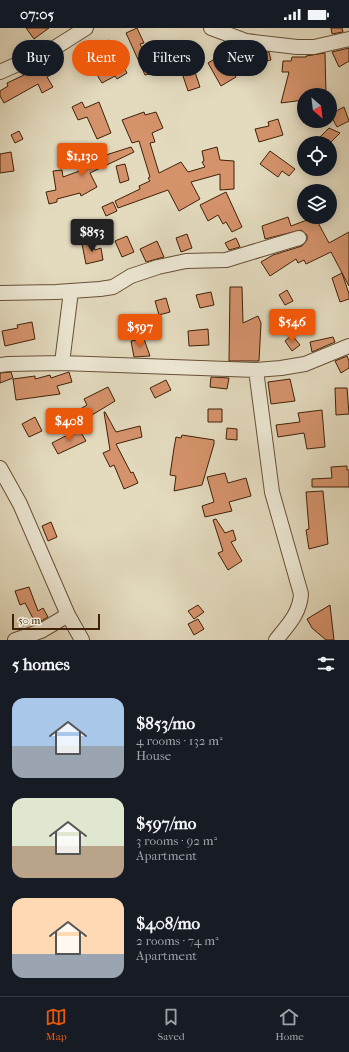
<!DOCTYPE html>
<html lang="en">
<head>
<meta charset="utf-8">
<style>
	:root { --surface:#171b24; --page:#242831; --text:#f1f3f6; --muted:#9ea1a6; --line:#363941; --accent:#ea580c }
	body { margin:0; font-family:"IM FELL French Canon",serif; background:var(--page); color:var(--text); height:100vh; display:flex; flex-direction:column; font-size:15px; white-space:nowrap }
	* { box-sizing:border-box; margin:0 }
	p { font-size:13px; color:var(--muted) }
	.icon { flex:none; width:22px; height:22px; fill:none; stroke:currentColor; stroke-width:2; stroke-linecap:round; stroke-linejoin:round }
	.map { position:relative; height:612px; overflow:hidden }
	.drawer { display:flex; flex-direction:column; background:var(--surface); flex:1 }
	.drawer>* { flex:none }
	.guide { position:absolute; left:12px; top:12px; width:325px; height:36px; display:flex; gap:8px }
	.needle { width:26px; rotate:152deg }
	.buttons { position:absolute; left:297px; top:60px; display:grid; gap:8px }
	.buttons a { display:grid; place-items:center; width:40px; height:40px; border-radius:50%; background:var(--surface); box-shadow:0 2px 10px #0003; font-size:20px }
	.scale { position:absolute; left:12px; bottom:10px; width:88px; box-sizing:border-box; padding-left:4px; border:2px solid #402109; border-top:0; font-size:11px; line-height:14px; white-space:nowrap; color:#402109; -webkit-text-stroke:3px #ede8d5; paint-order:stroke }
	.price { position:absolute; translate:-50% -34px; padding:0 9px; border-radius:4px; background:var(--accent); color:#fff; font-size:13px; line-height:26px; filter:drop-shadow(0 1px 2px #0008) }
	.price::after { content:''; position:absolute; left:50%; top:24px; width:12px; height:9px; margin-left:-6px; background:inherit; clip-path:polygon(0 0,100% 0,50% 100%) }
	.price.on { background:#222; color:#fff }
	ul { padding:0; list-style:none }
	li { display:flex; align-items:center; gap:12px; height:100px; padding:0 12px }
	li span { display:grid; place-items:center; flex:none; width:112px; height:80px; border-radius:12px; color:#555 }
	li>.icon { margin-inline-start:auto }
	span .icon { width:48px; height:48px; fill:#fffc; stroke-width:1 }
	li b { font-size:17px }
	h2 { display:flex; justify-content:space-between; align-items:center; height:48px; padding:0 12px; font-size:17px }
	.pill { padding:0 14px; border-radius:18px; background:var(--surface); box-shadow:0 2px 10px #0003; font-size:14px; line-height:36px }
	.pill.on { background:var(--accent); color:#fff }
	.status { display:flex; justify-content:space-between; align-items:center; height:28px; padding:0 20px; background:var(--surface); direction:ltr }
	.status svg { height:11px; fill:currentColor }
	.tab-bar { display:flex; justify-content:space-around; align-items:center; height:56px; border-top:1px solid var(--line); background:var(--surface); font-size:11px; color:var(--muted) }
	.tab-bar a { display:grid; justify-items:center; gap:2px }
	.tab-bar .on { color:var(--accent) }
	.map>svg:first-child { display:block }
	.building { fill:#d5936c; stroke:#402109 }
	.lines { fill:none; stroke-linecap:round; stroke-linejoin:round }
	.street-casing { stroke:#695036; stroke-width:16 }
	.street { stroke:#ede8d5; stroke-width:14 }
</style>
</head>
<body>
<div class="status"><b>07:05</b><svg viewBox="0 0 49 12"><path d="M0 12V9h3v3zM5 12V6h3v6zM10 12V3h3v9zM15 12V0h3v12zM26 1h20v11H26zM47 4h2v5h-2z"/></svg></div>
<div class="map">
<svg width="349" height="612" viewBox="0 0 349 612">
	<rect width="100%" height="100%" fill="#e4dbbf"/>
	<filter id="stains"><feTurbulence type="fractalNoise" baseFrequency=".005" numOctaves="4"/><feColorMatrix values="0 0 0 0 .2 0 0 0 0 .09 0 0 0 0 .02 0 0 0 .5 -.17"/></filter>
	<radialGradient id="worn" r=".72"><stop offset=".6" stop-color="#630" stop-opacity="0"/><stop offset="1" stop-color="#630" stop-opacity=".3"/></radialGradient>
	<path class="building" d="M26,0H49L34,11Z
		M137,0L144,15L140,16L155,45L145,47L126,5Z
		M331,0H342L343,4L332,6Z
		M109,12L127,45L117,51L115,48L102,55L97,47L111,40L99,17Z
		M349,20V33L339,39L332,24Z
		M226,24L231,33L228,34L236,49L221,58L208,35Z
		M265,24H269L271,32L258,35L256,27Z
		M325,25L326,67H304V72L281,75L289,44H282L283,33H291L292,29H306V28Z
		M47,32L54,45L47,49L53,59L42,65L38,56L4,75L0,68V63L8,58L7,55L24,47L22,44Z
		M195,44L200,59L188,63L183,48Z
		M82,74L85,80L99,74L111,105L97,111L87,89L78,92L72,79Z
		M344,79L349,93L337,99L330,86Z
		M144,84L145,87L156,84L163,100L152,105L155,114L150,115L159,145L181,134L188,144L205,139L202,134L204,133L202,123L217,119L220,132L234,133V161L220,162V146L191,154L200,171L179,183L168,162L118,180L115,173L140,161L139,158L150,153L148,150L150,149L139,113L132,115L122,92Z
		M278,91L283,107L259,114L255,101L269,98L268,94Z
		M329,100L340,105L330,115H314Z
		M19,103L23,111L15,115L11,107Z
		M131,119L134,124L90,145L97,159L81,168L80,165L57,171V174L49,176L46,164L56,162L53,143L62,142L63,149L82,142L79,136L84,134Z
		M270,123L295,141L289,148L282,143L278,149L260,136Z
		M11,124L14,143L0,145V126Z
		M125,136L129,152L120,155L116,138Z
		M226,164L242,199L232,204L226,194L223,196L218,187L208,193L200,177Z
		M113,174L117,183L106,188L102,179Z
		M288,189L291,198L315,189L329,215L349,204V258L331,224L306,236L304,232L298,235L296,231L270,248L261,234L273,227L302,218L307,212V207L301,202L265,211L262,198Z
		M187,206L192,220L181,224L176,210Z
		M127,208L134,224L122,229L115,213Z
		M236,210L240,219L229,222L225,215Z
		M157,213L164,229L146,234L140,221Z
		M93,214L95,222L101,220L103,232L86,236L82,216Z
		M342,245L349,266V271L340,274L332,250Z
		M230,259H242L243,295L258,288L261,295L259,333H229Z
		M287,262L293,273L285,277L279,267Z
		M211,264L214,277L200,280L196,267Z
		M166,270L170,284L159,287L155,273Z
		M32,294L35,311L5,318L2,303L18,300L17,297Z
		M208,301L209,317L189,318L188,303Z
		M292,307L300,317L292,323L285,313Z
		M333,309L335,314L312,324L310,314Z
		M144,311L150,328L134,329L131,313Z
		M347,328L349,333V340L341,345L335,333Z
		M11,344L13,350L0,355V345Z
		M69,344L72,354L57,358L60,366L16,372L13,351L35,348V351L50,347L51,350Z
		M211,349L229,350L227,361L210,359Z
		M290,351L295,373L271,376L268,354Z
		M166,352L171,362L155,370L150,360Z
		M108,359L115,373L69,401L64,391L87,377L84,371Z
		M335,360H347L349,386L336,387Z
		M208,381H222V394H208Z
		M322,382L325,419L307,421L304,405L278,409L276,397L300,394L298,385Z
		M104,384H105L116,404L140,398L142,409L116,416L131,445L133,444L138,455L124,461L114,437L110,439L103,425L110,422Z
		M35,389L42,403L29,409L22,396Z
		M227,400L237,401V412L226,411Z
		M79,401L86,413L58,426L52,415Z
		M182,407L214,412V416L202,457L174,463L176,448L170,447L174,420L176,409L181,410Z
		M347,438V442H349V459H312V451L332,450L331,439Z
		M225,445L228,455L246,450L251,468L229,474L232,483L205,489L202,478L214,474L207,449Z
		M323,463L328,516L309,521L306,502L309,501L306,464Z
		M216,491L225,505L233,502L236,512L231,514L242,533L228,542L218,525L223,523L213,492Z
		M51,494L57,509L48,513L42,498Z
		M29,559L38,583L43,580L48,589L36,596L25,575L20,577L15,563Z
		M198,577L204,584L194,591L188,583Z
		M330,577L334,612H326L312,600L307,591Z
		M198,591L204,601L194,607L188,596Z"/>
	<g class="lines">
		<g class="street-casing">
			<path id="street" d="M211,0L246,13L297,19H314L349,11
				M0,44L56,19L86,0
				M0,265L56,264L100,261L113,259L131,248L158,239L186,233L226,232L299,210
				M62,335L71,263
				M0,337L8,336L62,335L256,342L281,340L305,336L349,318
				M256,342L272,464L301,566C300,585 288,597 276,612
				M0,440L20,476L68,587L82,612
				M15,612L41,603L68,587"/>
		</g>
		<use href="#street" class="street"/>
	</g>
	<rect width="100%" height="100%" filter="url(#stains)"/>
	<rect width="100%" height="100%" fill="url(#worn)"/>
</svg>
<div class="buttons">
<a><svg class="needle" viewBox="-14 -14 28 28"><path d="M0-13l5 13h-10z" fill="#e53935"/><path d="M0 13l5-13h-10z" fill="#9ea1a6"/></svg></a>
<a><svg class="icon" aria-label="locate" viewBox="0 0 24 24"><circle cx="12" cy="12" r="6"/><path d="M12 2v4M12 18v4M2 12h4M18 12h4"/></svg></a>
<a><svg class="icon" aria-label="layers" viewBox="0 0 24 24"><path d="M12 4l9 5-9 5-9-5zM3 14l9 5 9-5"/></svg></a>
</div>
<div class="scale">50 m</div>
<b class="price" style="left:82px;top:149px">$1,130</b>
<b class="price on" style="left:92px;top:225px">$853</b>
<b class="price" style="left:292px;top:315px">$546</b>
<b class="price" style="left:140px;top:320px">$597</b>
<b class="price" style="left:69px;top:414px">$408</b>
<div class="guide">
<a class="pill">Buy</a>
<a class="pill on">Rent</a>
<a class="pill">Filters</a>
<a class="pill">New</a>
</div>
</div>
<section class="drawer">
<h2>5 homes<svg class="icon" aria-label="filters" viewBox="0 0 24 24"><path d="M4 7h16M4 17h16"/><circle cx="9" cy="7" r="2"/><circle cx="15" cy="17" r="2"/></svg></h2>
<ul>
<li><span style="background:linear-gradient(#a9c7e8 60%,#9aa5b1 0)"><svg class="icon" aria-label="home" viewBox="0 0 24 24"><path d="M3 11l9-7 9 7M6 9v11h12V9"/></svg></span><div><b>$853/mo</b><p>4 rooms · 132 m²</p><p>House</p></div></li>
<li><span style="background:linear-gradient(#dfe7d0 60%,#b9a48a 0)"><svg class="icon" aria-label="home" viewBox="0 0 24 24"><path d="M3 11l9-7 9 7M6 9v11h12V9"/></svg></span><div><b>$597/mo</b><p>3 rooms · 92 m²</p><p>Apartment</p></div></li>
<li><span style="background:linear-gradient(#ffd9b3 70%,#9aa5b1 0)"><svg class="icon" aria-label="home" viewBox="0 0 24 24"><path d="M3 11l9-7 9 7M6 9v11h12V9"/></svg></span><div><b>$408/mo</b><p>2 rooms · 74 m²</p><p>Apartment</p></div></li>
</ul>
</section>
<nav class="tab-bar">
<a class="on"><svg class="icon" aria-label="map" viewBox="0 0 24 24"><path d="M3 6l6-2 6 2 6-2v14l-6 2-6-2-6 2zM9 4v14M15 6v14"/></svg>Map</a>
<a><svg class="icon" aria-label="saved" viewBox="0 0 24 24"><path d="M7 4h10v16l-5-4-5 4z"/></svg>Saved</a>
<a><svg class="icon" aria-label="home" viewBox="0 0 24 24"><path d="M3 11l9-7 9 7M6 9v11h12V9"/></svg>Home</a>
</nav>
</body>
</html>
